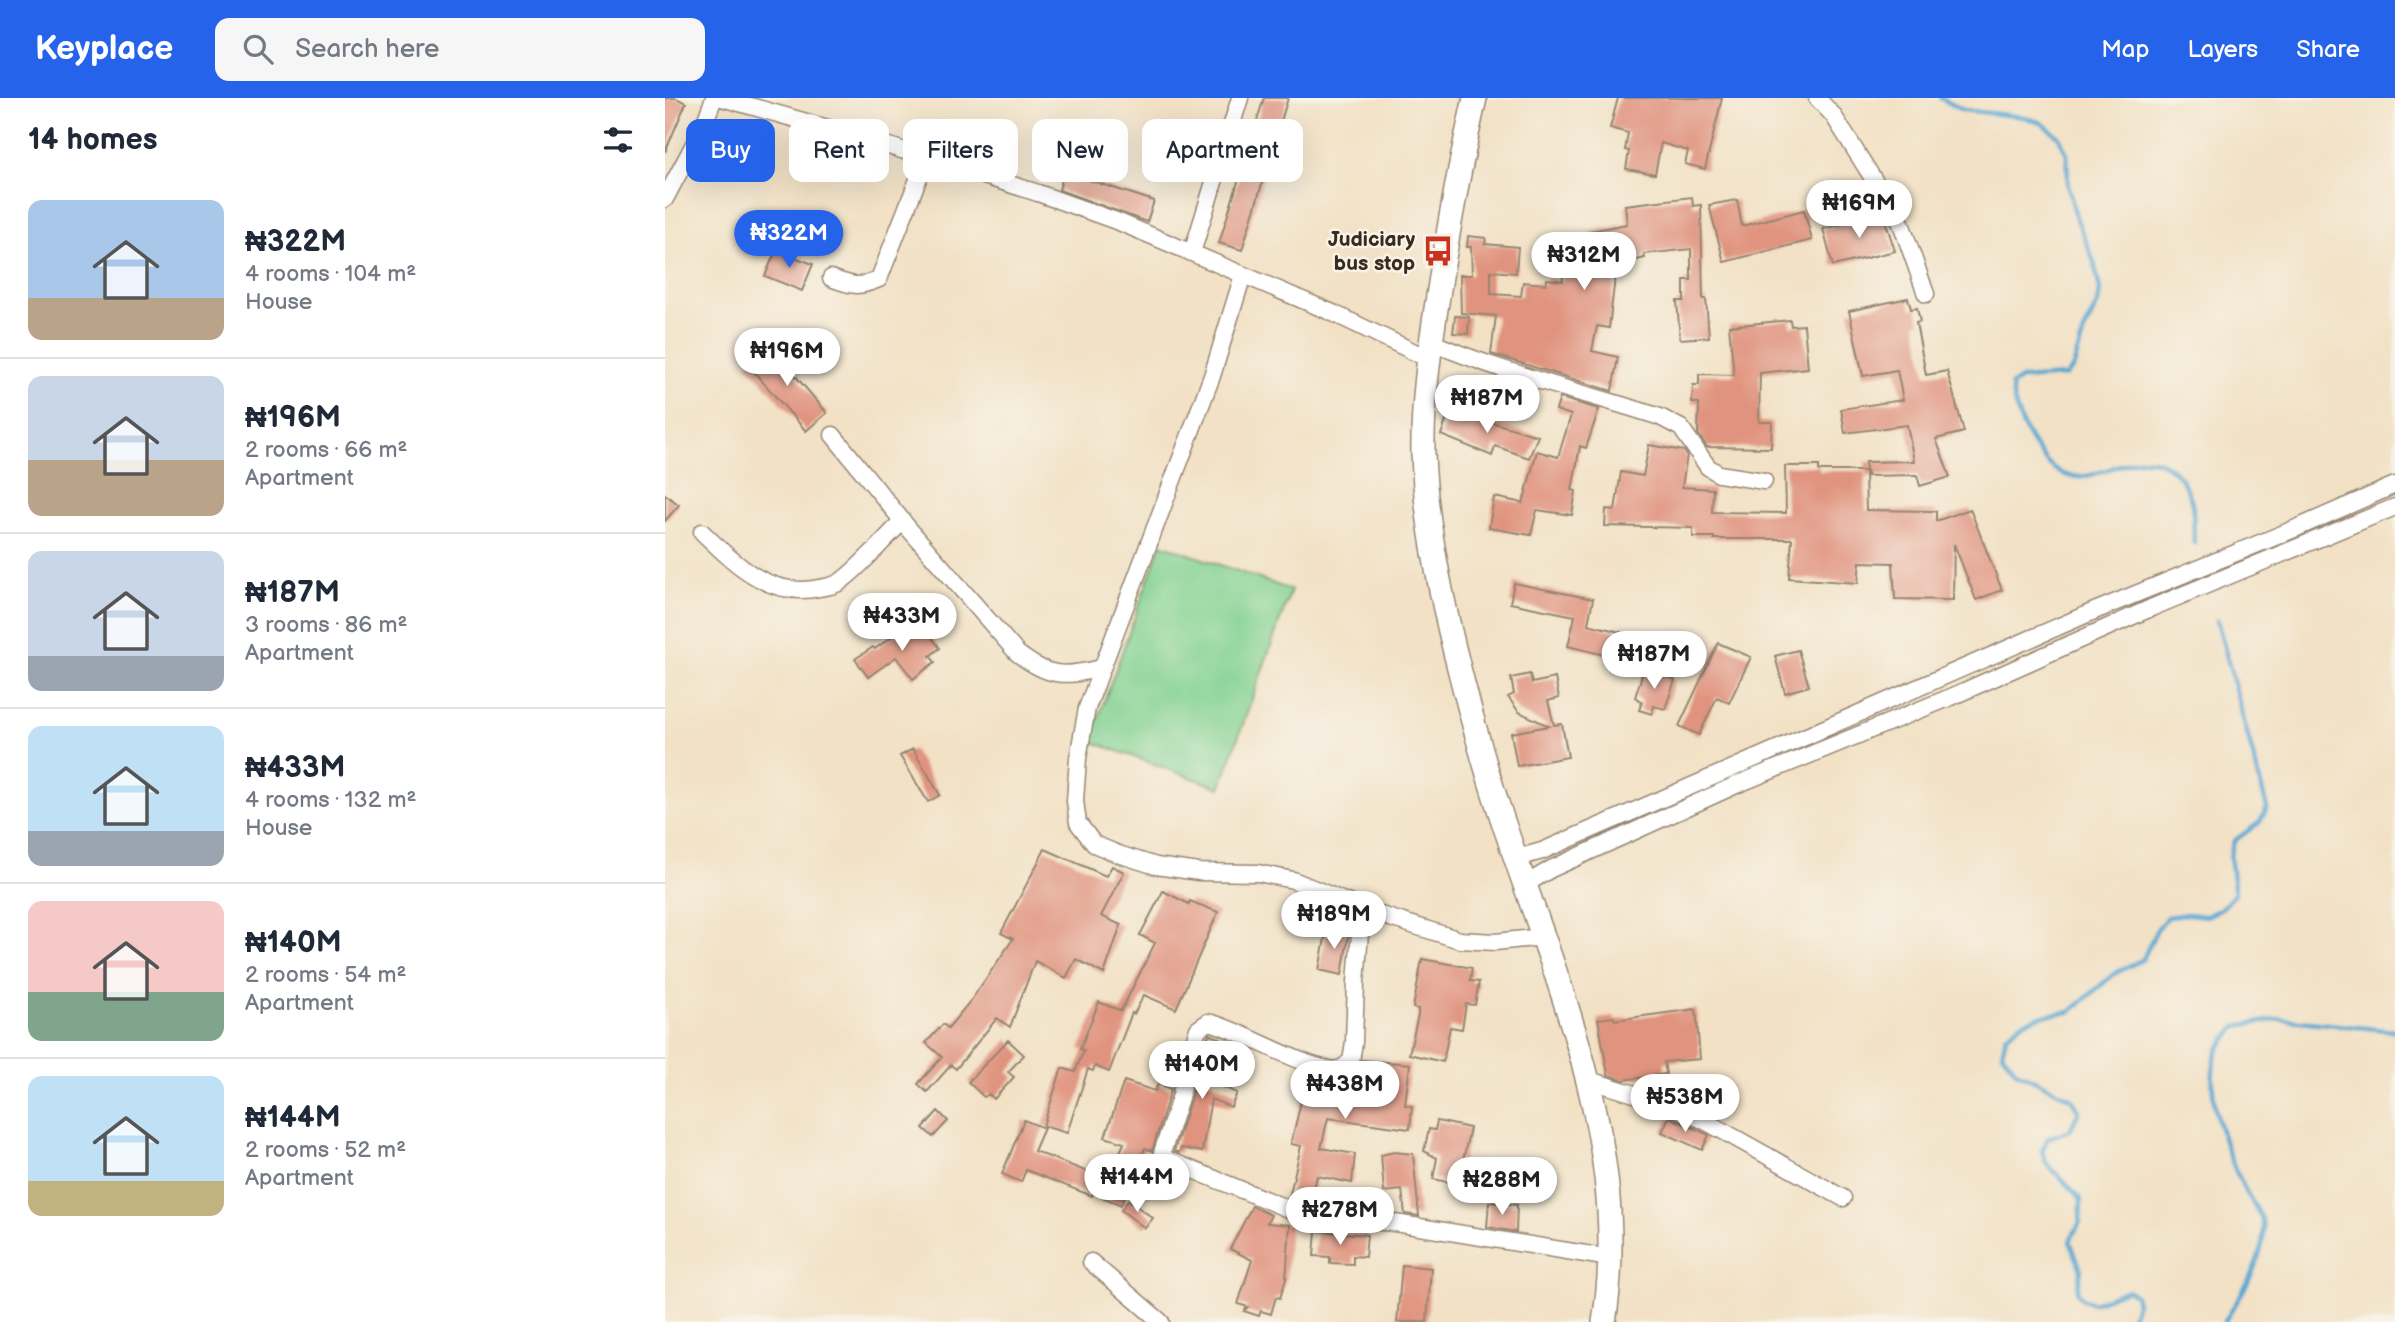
<!DOCTYPE html>
<html lang="en">
<head>
<meta charset="utf-8">
<style>
	:root { --surface:#fff; --page:#f6f6f7; --text:#1f2937; --muted:#747a83; --line:#e0e1e3; --accent:#2563eb }
	body { margin:0; font-family:"Balsamiq Sans",sans-serif; background:var(--page); color:var(--text); height:100vh; display:flex; flex-direction:column; font-size:26px; white-space:nowrap }
	* { box-sizing:border-box; margin:0 }
	p { font-size:23px; color:var(--muted) }
	.icon { flex:none; width:38px; height:38px; fill:none; stroke:currentColor; stroke-width:2; stroke-linecap:round; stroke-linejoin:round }
	.map { position:relative; flex:1; overflow:hidden }
	.details { display:flex; flex-direction:column; background:var(--surface); width:665px }
	.details>* { flex:none }
	.banner { position:absolute; left:21px; top:21px; width:665px; height:63px; display:flex; gap:14px }
	.price { position:absolute; translate:-50% -60px; padding:0 16px; border-radius:24px; background:#fff; color:#222; font-size:23px; line-height:46px; filter:drop-shadow(0 2px 4px #0008) }
	.price::after { content:''; position:absolute; left:50%; top:42px; width:21px; height:16px; margin-left:-10px; background:inherit; clip-path:polygon(0 0,100% 0,50% 100%) }
	.price.current { background:var(--accent); color:#fff }
	ul { padding:0; list-style:none }
	li { display:flex; align-items:center; gap:21px; height:175px; padding:0 28px }
	li+li { border-top:2px solid var(--line) }
	li span { display:grid; place-items:center; flex:none; width:196px; height:140px; border-radius:14px; color:#555 }
	li>.icon { margin-inline-start:auto }
	span .icon { width:84px; height:84px; fill:#fffc; stroke-width:1 }
	li b { font-size:30px }
	h2 { display:flex; justify-content:space-between; align-items:center; height:84px; padding:0 28px; font-size:30px }
	.pill { padding:0 24px; border-radius:14px; background:var(--surface); box-shadow:0 7px 28px #0002; font-size:24px; line-height:63px }
	.pill.current { background:var(--accent); color:#fff }
	header { display:flex; align-items:center; gap:42px; box-sizing:border-box; height:98px; padding:0 35px; background:var(--accent); color:#fff }
	header strong { font-size:33px }
	nav { display:flex; gap:38px; margin-inline-start:auto; font-size:24px }
	.search { width:490px; height:63px; background:var(--page); display:flex; align-items:center; gap:18px; box-sizing:border-box; padding:0 24px; border-radius:14px; color:var(--muted); font-size:26px }
	main { display:flex; flex:1; min-height:0 }
	.map>svg:first-child { display:block }
	.green { fill:#83d292; stroke:#5f7e58; stroke-width:2 }
	.lines { fill:none; stroke-linecap:round; stroke-linejoin:round }
	.stream { stroke:#57a6d1; stroke-width:4.5 }
	.building { fill:#e0937e }
	.street-casing { stroke:#968672; stroke-width:19 }
	.secondary-casing { stroke:#968672; stroke-width:26 }
	.street { stroke:#fff; stroke-width:16 }
	.secondary { stroke:#fff; stroke-width:23 }
	.labels { text-anchor:middle; dominant-baseline:central; stroke-width:5; stroke-linejoin:round; paint-order:stroke }
	.poi-label { font-size:21px; font-weight:bold; fill:#3b2a1e; stroke:#f7f3e8; text-anchor:end }
</style>
</head>
<body>
<header>
<strong>Keyplace</strong>
<div class="search"><svg class="icon" aria-label="search" viewBox="0 0 24 24"><circle cx="10" cy="10" r="6"/><path d="M15 15l6 6"/></svg>Search here</div>
<nav><a>Map</a><a>Layers</a><a>Share</a></nav>
</header>
<main>
<section class="details">
<h2>14 homes<svg class="icon" aria-label="filters" viewBox="0 0 24 24"><path d="M4 7h16M4 17h16"/><circle cx="9" cy="7" r="2"/><circle cx="15" cy="17" r="2"/></svg></h2>
<ul>
<li><span style="background:linear-gradient(#a9c7e8 70%,#b9a48a 0)"><svg class="icon" aria-label="home" viewBox="0 0 24 24"><path d="M3 11l9-7 9 7M6 9v11h12V9"/></svg></span><div><b>₦322M</b><p>4 rooms · 104 m²</p><p>House</p></div></li>
<li><span style="background:linear-gradient(#c9d6e8 60%,#b9a48a 0)"><svg class="icon" aria-label="home" viewBox="0 0 24 24"><path d="M3 11l9-7 9 7M6 9v11h12V9"/></svg></span><div><b>₦196M</b><p>2 rooms · 66 m²</p><p>Apartment</p></div></li>
<li><span style="background:linear-gradient(#c9d6e8 75%,#9aa5b1 0)"><svg class="icon" aria-label="home" viewBox="0 0 24 24"><path d="M3 11l9-7 9 7M6 9v11h12V9"/></svg></span><div><b>₦187M</b><p>3 rooms · 86 m²</p><p>Apartment</p></div></li>
<li><span style="background:linear-gradient(#bfe0f5 75%,#9aa5b1 0)"><svg class="icon" aria-label="home" viewBox="0 0 24 24"><path d="M3 11l9-7 9 7M6 9v11h12V9"/></svg></span><div><b>₦433M</b><p>4 rooms · 132 m²</p><p>House</p></div></li>
<li><span style="background:linear-gradient(#f6c9c9 65%,#7fa58c 0)"><svg class="icon" aria-label="home" viewBox="0 0 24 24"><path d="M3 11l9-7 9 7M6 9v11h12V9"/></svg></span><div><b>₦140M</b><p>2 rooms · 54 m²</p><p>Apartment</p></div></li>
<li><span style="background:linear-gradient(#bfe0f5 75%,#c2b280 0)"><svg class="icon" aria-label="home" viewBox="0 0 24 24"><path d="M3 11l9-7 9 7M6 9v11h12V9"/></svg></span><div><b>₦144M</b><p>2 rooms · 52 m²</p><p>Apartment</p></div></li>
</ul>
</section>
<div class="map">
<svg width="1730" height="1224" viewBox="0 0 1730 1224">
	<rect width="100%" height="100%" fill="#f7f3e8"/>
	<filter id="ink" filterUnits="userSpaceOnUse"><feTurbulence type="fractalNoise" baseFrequency=".0143" numOctaves="2"/><feDisplacementMap in="SourceGraphic" scale="14" xChannelSelector="R" yChannelSelector="G"/><feConvolveMatrix kernelMatrix="1 2 1 2 8 2 1 2 1" color-interpolation-filters="sRGB"/></filter>
	<filter id="wash" filterUnits="userSpaceOnUse"><feTurbulence type="fractalNoise" baseFrequency=".00686" numOctaves="4" result="noise"/><feDisplacementMap in="SourceGraphic" scale="28" xChannelSelector="R" yChannelSelector="G"/><feGaussianBlur stdDeviation="1.57" result="paint"/><feColorMatrix in="noise" values="0 0 0 0 0 0 0 0 0 0 0 0 0 0 0 0 0 1.4 0 .05"/><feComposite in="paint" operator="in"/></filter>
	<g filter="url(#wash)">
		<rect width="100%" height="100%" fill="#f2e1c5"/>
		<path class="green" d="M496,446L626,492L555,690L425,643Z"/>
		<g class="lines">
			<path class="stream" d="M1275,0L1298,12L1359,19L1377,25L1394,39L1402,56L1403,88L1411,119L1429,164L1435,192L1433,205L1419,233L1408,270L1400,278L1356,281L1347,287C1347,306 1358,331 1369,347C1378,360 1388,374 1404,378C1423,382 1444,370 1461,365C1494,354 1516,371 1526,402C1530,414 1528,432 1529,445
				M1465,1224L1472,1205L1470,1197L1463,1192L1428,1205L1418,1201L1412,1194L1416,1172L1405,1143L1415,1124L1416,1101L1381,1065L1377,1053L1383,1040L1405,1032L1414,1013L1406,1000L1351,973L1337,955L1341,938L1357,925L1376,918L1405,914L1449,876L1478,861L1492,831L1503,819L1522,816L1542,818L1558,809L1570,796L1565,758L1569,743L1595,724L1602,710L1552,522
				M1559,1224C1575,1200 1602,1155 1598,1126C1596,1114 1583,1099 1578,1088C1560,1052 1538,993 1552,954C1556,945 1566,936 1572,928L1615,921L1730,933"/>
		</g>
		<g id="blocks">
			<path class="building" d="M0,0H11L21,5L0,54Z
				M599,0H623L577,152L554,145Z
				M953,0H1057L1040,71L1020,66L1023,53L996,45L990,76L961,71L964,53L960,52L963,35L945,30Z
				M399,74L489,103L482,124L394,92Z
				M1027,99L1028,108L1036,107L1038,201H1041L1044,239L1015,241L1012,203H1019V182H1026V151L979,156L980,160L967,163V167L951,171L944,230L932,228L927,253L953,259L947,293L826,256L831,218L796,215L795,177H807L806,149H802L803,138L821,140L820,146L853,149L851,175L826,173V196L856,198L858,184L881,186L882,181L898,183L895,147L928,144L925,133L962,126L960,107Z
				M1072,102L1077,128L1139,112L1147,142L1059,164L1044,107Z
				M1218,116L1230,153L1168,168L1158,131Z
				M111,152L148,166L137,193L100,178Z
				M1243,200L1246,211L1252,210L1255,224L1251,225L1261,277L1282,273L1299,334L1271,341L1285,379L1255,388L1252,377L1202,378L1200,364L1249,363L1242,327L1180,335L1176,311L1238,302L1232,272L1198,278L1184,213Z
				M790,218L804,219L803,236L788,235Z
				M1125,222L1126,228L1139,227L1143,270L1095,275L1094,324H1107L1106,350L1042,349L1033,336L1034,305H1027L1028,287H1034V276L1069,277L1064,228Z
				M104,247L162,315L141,333L82,266Z
				M895,300L934,311L921,350L915,348L907,392L911,393L907,417L872,412L866,437L824,430L829,399L858,405L872,353L893,359L906,317L891,312Z
				M785,312L873,338L864,360L830,348L827,358L776,337Z
				M984,347L1019,353L1022,357L1017,389L1048,391L1047,414L1121,415L1120,368H1154V373H1200L1201,412L1271,413V423L1305,411L1337,492L1311,502L1289,446L1288,502L1230,501L1228,465L1195,464L1193,485L1124,480L1127,441H1049V439H1028V430L940,428L941,411L950,412L956,374L978,378Z
				M0,396L14,407L0,423Z
				M849,485L928,501L923,526L979,540L973,565L903,548L910,518L845,505Z
				M244,526L253,538L261,532L275,550L265,558L270,564L248,581L231,559L203,579L190,561L208,549L210,551Z
				M1053,545L1086,559L1064,605L1052,599L1034,637L1014,628Z
				M1133,552L1144,588L1120,595L1110,558Z
				M979,571L1010,582L1000,611L989,608L987,616L974,612L977,604L970,599Z
				M865,576L867,585L890,580L894,600L883,603L889,627L897,626L903,659L852,668L846,635L884,628L854,614L843,599L849,596L846,580Z
				M248,651L275,697L263,704L235,658Z
				M380,751L441,778L447,768L459,774L436,818L456,827L439,876L411,861L401,880L370,863L345,929L332,920L291,971L286,967L262,994L253,986L277,959L261,945L278,926L283,930L307,901L348,841L336,835Z
				M498,793L524,806L525,803L553,814L511,911L479,897L469,916L467,915L444,974L430,968L428,973L423,971L402,1035L378,1028L397,970L410,974L419,952L415,951L434,904L456,913L490,845L475,837Z
				M662,830L684,834L677,877L654,872Z
				M757,861L807,870L805,883L814,884L810,907L801,906L797,931L785,929L778,964L744,956L753,917V911L748,910Z
				M1031,911L1035,961L999,964L1001,976L958,982L943,977L933,921L949,919L950,922Z
				M544,936L556,941L540,981L572,995L566,1009L546,1001L537,1054L516,1050L514,1055L509,1053L526,999L534,961Z
				M343,942L359,957L343,974L349,979L329,1001L324,996L319,999L303,984Z
				M697,962L745,966L740,1007L747,1008L745,1031L663,1020L656,1050L690,1056L687,1085L652,1078L645,1107L624,1100L636,1048L626,1046L642,978L671,984L668,998L692,1001Z
				M459,983L490,993L493,986L506,991L487,1053L480,1050L456,1107L428,1095L427,1098L361,1072L356,1084L337,1076L359,1022L379,1030L369,1053L443,1082L459,1045L440,1039Z
				M273,1013L283,1023L268,1039L258,1030Z
				M1004,1019L1044,1037L1037,1052L997,1034Z
				M772,1023L805,1030L793,1086L768,1081L772,1060L759,1053L764,1031L770,1032Z
				M729,1054L748,1056L754,1118L740,1116L737,1092L719,1094L716,1057Z
				M463,1102L488,1120L480,1130L456,1112Z
				M824,1104L852,1107L851,1134L822,1129Z
				M587,1108L606,1117L602,1125L625,1127L621,1181L615,1200L611,1199L606,1216L596,1213L594,1218L579,1213L583,1209L573,1206L587,1162L565,1151Z
				M651,1133L702,1137L700,1159L688,1158V1166L665,1165V1159L649,1158Z
				M737,1167L766,1170L762,1224H732Z"/>
		</g>
	</g>
	<g filter="url(#ink)">
		<use href="#blocks" fill-opacity="0" stroke="#968672" stroke-width="2"/>
		<g class="lines">
			<g class="street-casing">
				<path id="street" d="M57,0L208,43L373,95L454,124L668,215L764,261
					M1152,0L1168,17L1236,125L1261,196
					M0,101L38,29L49,0
					M527,155L575,0
					M578,177L547,278L422,610L413,660L410,703L413,725L429,746L453,756L491,768L534,774L593,775L628,782L703,813L795,842L830,844L879,839
					M166,180C187,188 193,190 214,181L261,61
					M766,244C840,276 918,294 995,319L1016,330L1043,369L1054,376L1099,383
					M168,337L244,431L352,555C384,580 399,579 437,570
					M37,434C69,465 105,501 154,490C161,489 169,488 175,484C197,468 218,442 238,423
					M852,760L877,753L1427,514L1634,429L1730,387
					M861,786L886,771L1071,687L1286,599L1486,510L1730,409
					M697,810L691,884L689,944L686,963C683,965 680,968 677,970C653,980 575,930 543,924L533,931L524,958L516,997L497,1055L501,1061L638,1117L730,1125L945,1160
					M924,982L999,1005L1040,1023L1178,1100
					M426,1164L496,1224"/>
			</g>
			<g class="secondary-casing">
				<path id="secondary" d="M810,0C795,66 783,132 773,198C765,249 757,303 758,355C760,418 775,493 790,554C803,606 817,660 834,711C888,877 968,1045 939,1224"/>
			</g>
			<use href="#street" class="street"/>
			<use href="#secondary" class="secondary"/>
		</g>
	</g>
	<defs>
		<g id="bus-bare" transform="scale(2.415)"><path d="M-5-6H5V4H4V6H2V4H-2V6H-4V4H-5ZM-3.5-4V0h7V-4ZM-3.5 1.2v1.5H-2V1.2ZM2 1.2v1.5H3.5V1.2Z" fill="#c8321e" stroke="#f7f3e8" stroke-width="2.5" paint-order="stroke"/></g>
	</defs>
	<g fill-rule="evenodd">
		<use href="#bus-bare" x="773" y="153"/>
	</g>
	<g class="labels">
		<g class="poi-label">
			<text x="750" y="141">Judiciary<tspan x="750" dy="24">bus stop</tspan></text>
		</g>
	</g>
</svg>
<b class="price" style="left:1194px;top:142px">₦169M</b>
<b class="price current" style="left:124px;top:172px">₦322M</b>
<b class="price" style="left:919px;top:194px">₦312M</b>
<b class="price" style="left:122px;top:290px">₦196M</b>
<b class="price" style="left:822px;top:337px">₦187M</b>
<b class="price" style="left:237px;top:555px">₦433M</b>
<b class="price" style="left:989px;top:593px">₦187M</b>
<b class="price" style="left:669px;top:853px">₦189M</b>
<b class="price" style="left:537px;top:1003px">₦140M</b>
<b class="price" style="left:680px;top:1023px">₦438M</b>
<b class="price" style="left:1020px;top:1036px">₦538M</b>
<b class="price" style="left:472px;top:1116px">₦144M</b>
<b class="price" style="left:837px;top:1119px">₦288M</b>
<b class="price" style="left:675px;top:1149px">₦278M</b>
<div class="banner">
<a class="pill current">Buy</a>
<a class="pill">Rent</a>
<a class="pill">Filters</a>
<a class="pill">New</a>
<a class="pill">Apartment</a>
</div>
</div>
</main>
</body>
</html>
